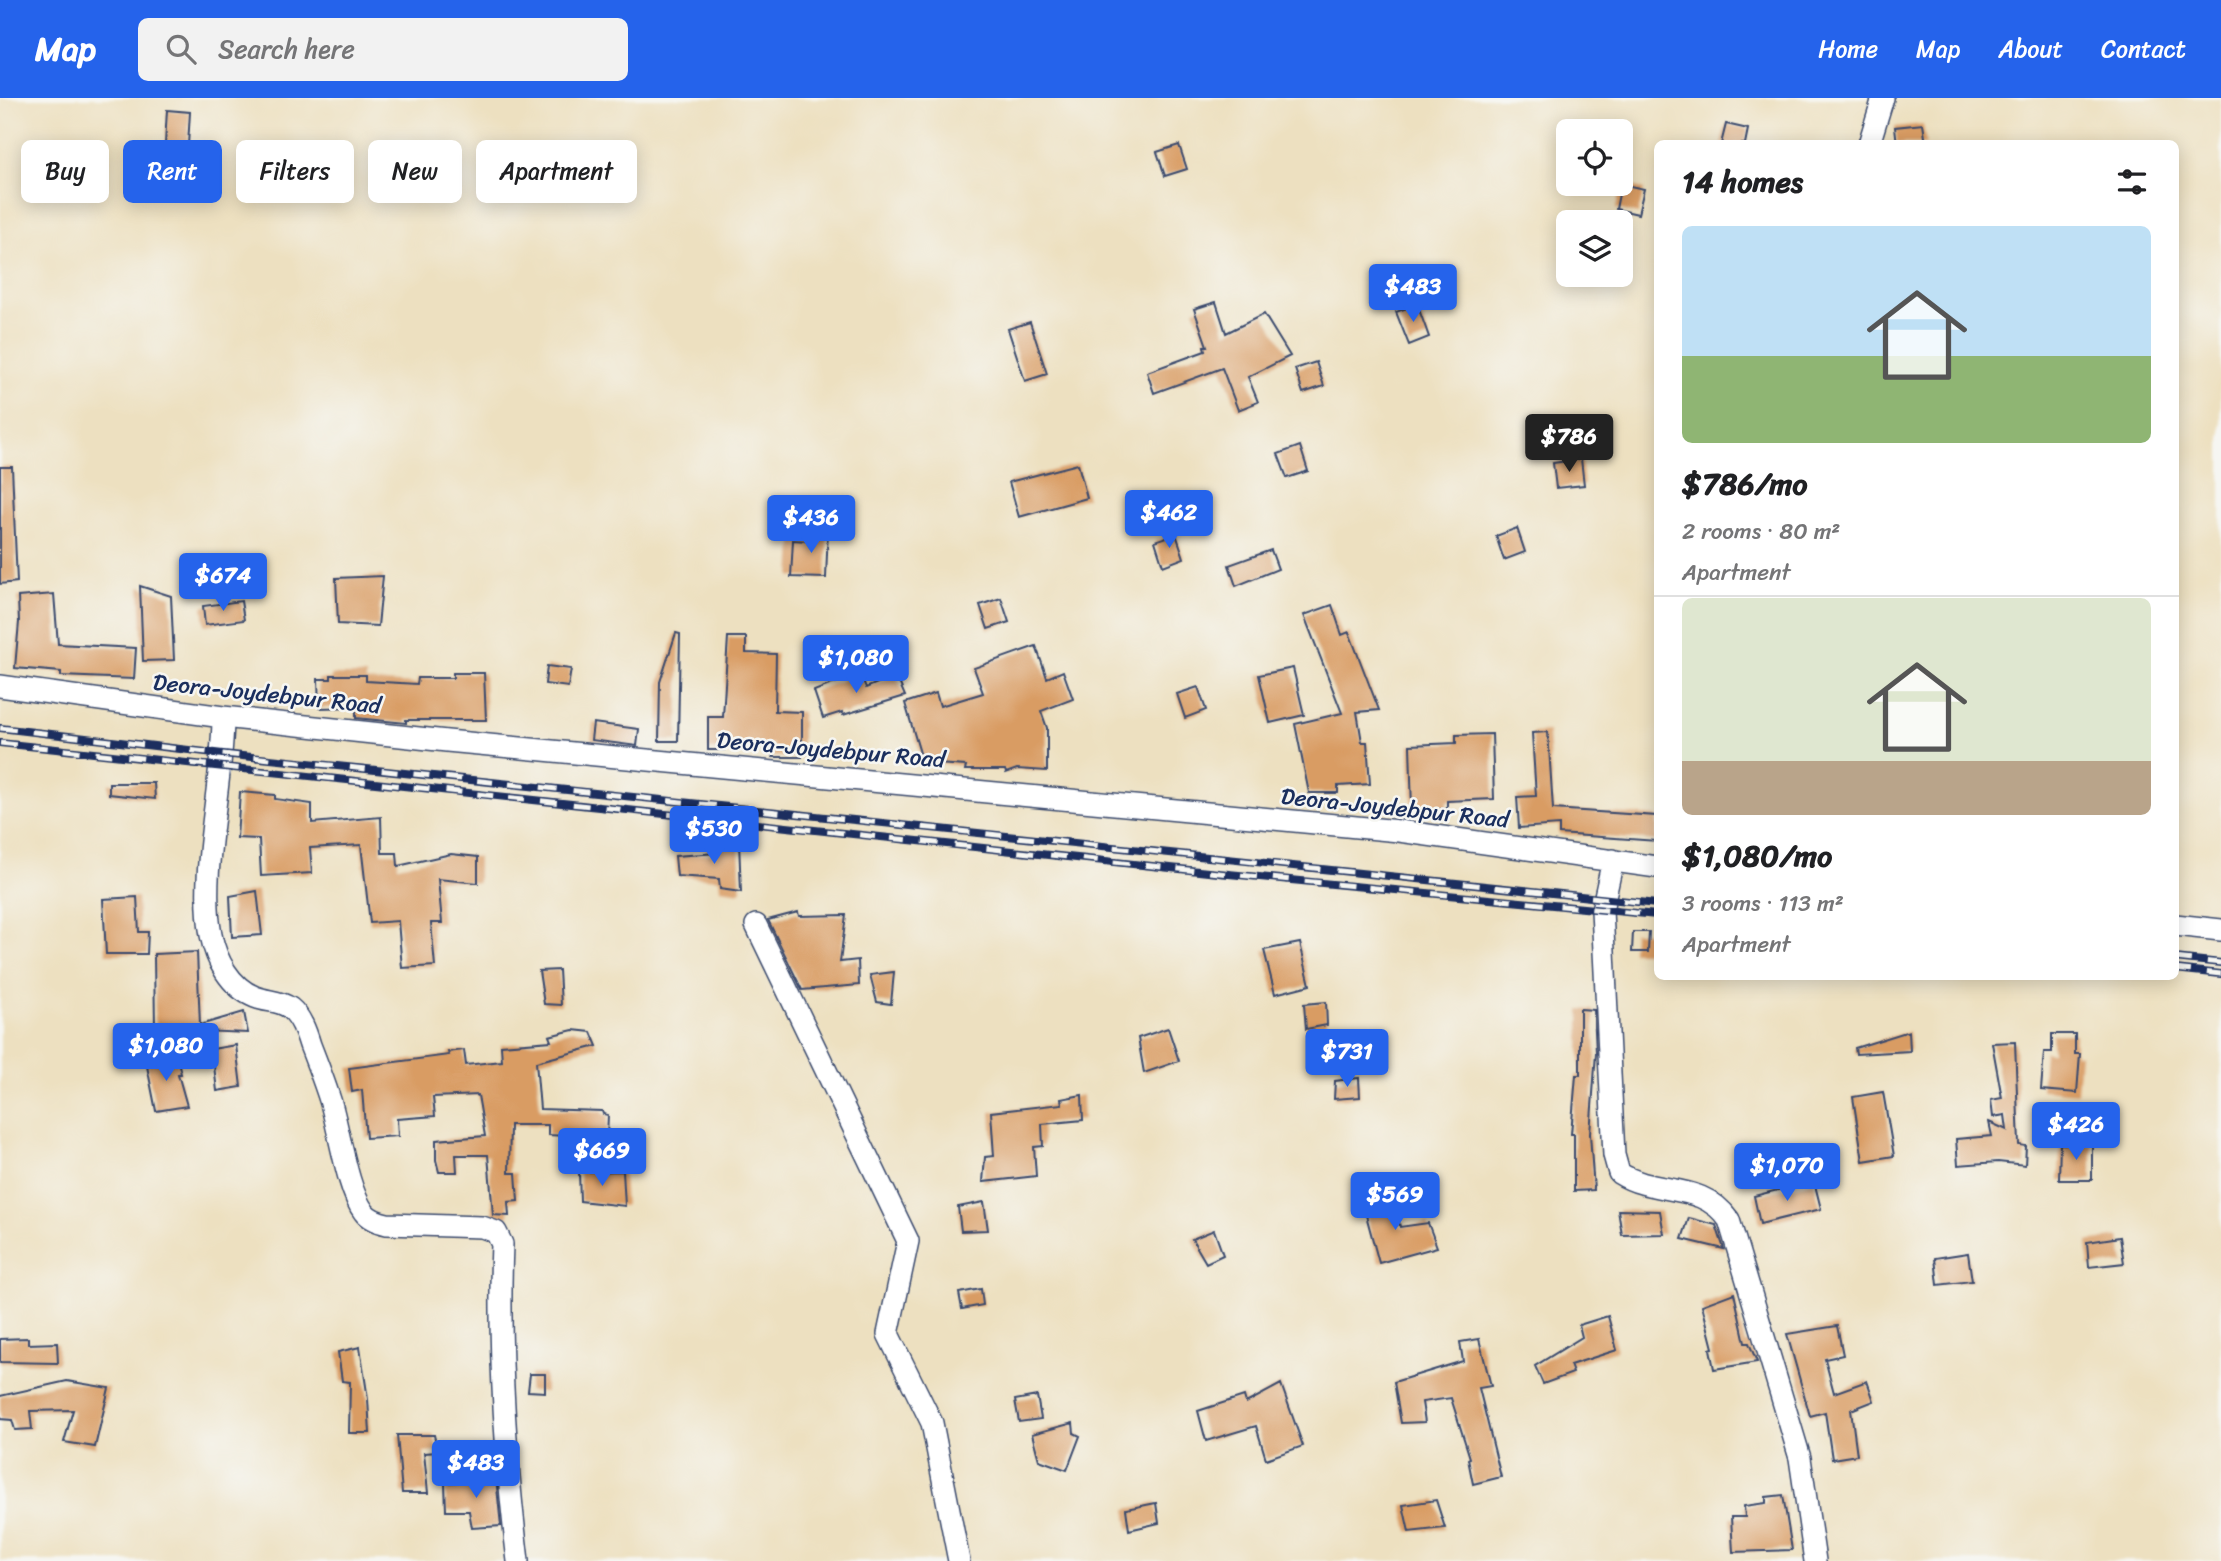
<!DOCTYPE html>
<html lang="en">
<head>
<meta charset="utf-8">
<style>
	:root { --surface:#fff; --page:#f2f2f2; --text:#202124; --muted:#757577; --line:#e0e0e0; --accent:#2563eb }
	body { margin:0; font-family:Sriracha,sans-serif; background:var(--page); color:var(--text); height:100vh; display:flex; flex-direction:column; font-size:26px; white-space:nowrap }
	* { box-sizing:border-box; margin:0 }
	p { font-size:23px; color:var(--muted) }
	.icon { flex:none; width:38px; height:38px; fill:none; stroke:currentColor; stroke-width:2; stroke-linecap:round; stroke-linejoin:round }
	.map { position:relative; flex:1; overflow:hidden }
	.details { position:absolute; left:1654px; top:42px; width:525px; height:840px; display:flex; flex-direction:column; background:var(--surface); border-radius:10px; box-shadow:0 4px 18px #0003 }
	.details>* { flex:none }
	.guide { position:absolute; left:21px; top:42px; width:665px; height:63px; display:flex; gap:14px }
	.buttons { position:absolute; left:1556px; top:21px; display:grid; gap:14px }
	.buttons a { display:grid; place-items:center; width:77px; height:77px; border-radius:10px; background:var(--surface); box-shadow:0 4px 18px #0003; font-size:35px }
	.price { position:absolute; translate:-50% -60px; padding:0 16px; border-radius:7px; background:var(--accent); color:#fff; font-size:23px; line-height:46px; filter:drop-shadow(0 2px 4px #0008) }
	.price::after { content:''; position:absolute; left:50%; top:42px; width:21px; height:16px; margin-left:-10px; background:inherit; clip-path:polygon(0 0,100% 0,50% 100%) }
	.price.selected { background:#222; color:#fff }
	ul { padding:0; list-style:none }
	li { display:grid; align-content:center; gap:14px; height:371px; padding:0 28px }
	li+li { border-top:2px solid var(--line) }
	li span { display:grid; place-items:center; height:217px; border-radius:10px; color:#555 }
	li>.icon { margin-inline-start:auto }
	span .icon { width:126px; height:126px; fill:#fffc; stroke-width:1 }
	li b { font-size:30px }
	h2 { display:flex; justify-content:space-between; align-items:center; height:84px; padding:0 28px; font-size:30px }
	.chip { padding:0 24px; border-radius:10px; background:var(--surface); box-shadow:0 4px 18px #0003; font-size:24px; line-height:63px }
	.chip.selected { background:var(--accent); color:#fff }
	header { display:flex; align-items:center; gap:42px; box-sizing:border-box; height:98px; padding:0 35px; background:var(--accent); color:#fff }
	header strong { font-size:33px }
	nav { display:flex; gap:38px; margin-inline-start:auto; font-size:24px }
	.search { width:490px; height:63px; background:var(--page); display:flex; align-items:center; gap:18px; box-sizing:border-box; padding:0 24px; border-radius:10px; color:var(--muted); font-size:26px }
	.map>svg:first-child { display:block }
	.building { fill:#d99c63 }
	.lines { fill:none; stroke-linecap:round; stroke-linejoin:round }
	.minor-casing { stroke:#3a4a6d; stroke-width:24 }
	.minor { stroke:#fff; stroke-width:21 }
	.rail-casing { stroke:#1b2f5e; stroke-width:8 }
	.rail { stroke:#f6f6f2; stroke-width:5; stroke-dasharray:16; stroke-linecap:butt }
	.labels { text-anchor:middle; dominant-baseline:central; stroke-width:5; stroke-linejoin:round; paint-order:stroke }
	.street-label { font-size:23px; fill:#1b2f5e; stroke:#f6f6f2 }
</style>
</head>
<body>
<header>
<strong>Map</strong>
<div class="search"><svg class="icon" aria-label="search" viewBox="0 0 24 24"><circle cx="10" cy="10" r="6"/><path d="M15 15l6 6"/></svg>Search here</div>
<nav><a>Home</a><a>Map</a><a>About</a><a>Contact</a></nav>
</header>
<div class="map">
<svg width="2221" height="1463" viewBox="0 0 2221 1463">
	<rect width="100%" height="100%" fill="#f6f6f2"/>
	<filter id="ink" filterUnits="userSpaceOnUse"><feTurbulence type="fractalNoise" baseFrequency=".0143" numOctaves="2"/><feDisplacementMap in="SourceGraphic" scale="14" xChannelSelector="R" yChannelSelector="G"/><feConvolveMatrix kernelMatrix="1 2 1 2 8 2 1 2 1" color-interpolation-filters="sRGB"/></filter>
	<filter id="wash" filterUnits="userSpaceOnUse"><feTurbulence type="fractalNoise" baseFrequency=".00686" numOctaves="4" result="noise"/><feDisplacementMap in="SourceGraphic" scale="28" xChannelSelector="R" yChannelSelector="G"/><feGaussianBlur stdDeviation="1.57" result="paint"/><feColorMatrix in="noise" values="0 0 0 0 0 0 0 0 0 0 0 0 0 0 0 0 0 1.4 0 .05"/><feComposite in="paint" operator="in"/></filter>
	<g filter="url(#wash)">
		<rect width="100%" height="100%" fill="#ede0c0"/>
		<g id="blocks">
			<path class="building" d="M167,12L190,14L186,81L163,80Z
				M1726,26L1748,31L1745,46H1721Z
				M1923,26L1926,46H1897L1895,29Z
				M1179,47L1187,71L1165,78L1157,54Z
				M1621,86L1644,91L1638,116L1616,111Z
				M1216,204L1226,235L1264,216L1290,258L1248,279L1258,304L1238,312L1222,270L1154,295L1147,274L1205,253L1204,248H1207L1194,211Z
				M1417,206L1429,239L1409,247L1396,214Z
				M1030,224L1047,276L1025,283L1008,231Z
				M1316,264L1324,288L1303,295L1295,271Z
				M1300,348L1308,373L1287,380L1278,356Z
				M1581,361L1584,387L1556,390L1553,365Z
				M1078,366L1087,400L1019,419L1009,384Z
				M0,369H12L17,484L0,486Z
				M808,430L828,431L826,480L791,479L793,442L807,443Z
				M1517,430L1525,454L1504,462L1496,438Z
				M1176,436L1184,460L1163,468L1155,443Z
				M1271,452L1278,471L1236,488L1229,467Z
				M383,478L378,528L338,526L336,480Z
				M140,488L171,498L174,562L143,563Z
				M54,496L58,546L136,550L134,581L61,578V574L15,570L19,524L18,499Z
				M1001,500L1009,524L988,531L980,507Z
				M241,503L244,522L205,527L203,508Z
				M1332,507L1342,537L1349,534L1379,612L1357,614L1362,644H1367L1370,686L1338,688V695H1309L1295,626L1342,615L1304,517Z
				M676,535L680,536L678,643H659L660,584Z
				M728,539H746V555L776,556L775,613L802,614V659H773V646H724V652H708V619H723Z
				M1036,548L1047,580L1063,573L1073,601L1041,613L1047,630V673L1017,671L1006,675L1005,672H965L966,668L923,665L905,605L936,595L940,608L983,595L974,570Z
				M547,568L571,571L568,589L545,586Z
				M1293,570L1304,617L1270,625L1259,577Z
				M453,575H484L486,622H406V625L356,620V609L319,610L318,581H331V577H366V583L417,586L418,580H453Z
				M860,575L866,590L896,577L905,598L843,617L842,614L823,620L814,593Z
				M1198,589L1206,612L1185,620L1177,596Z
				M593,625L639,631L637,648L591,642Z
				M1548,634L1553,711L1657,718V743L1559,736V727L1519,730L1517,699L1536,698L1532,635Z
				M1492,636L1494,701L1447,703V711L1412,712L1410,647L1456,645V637Z
				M109,685H154L155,701L109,696Z
				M240,694L275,697V701L312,706V725L381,719L382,755H397L398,768L451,756L478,759V785L438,781L442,825H431L435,868L402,870L398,823L370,825L361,747L310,750L312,775L261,778L259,741L237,740Z
				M739,744L741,794L720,791L719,781L677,778L675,758L717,755L716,745Z
				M257,793L262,837L232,839L230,798Z
				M137,799L139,834H148L147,856H106L103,801Z
				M798,814L799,818L846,817L840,864L858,862L859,887L802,892L768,822Z
				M1633,834H1649L1648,854H1632Z
				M1300,845L1310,887L1275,896L1264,852Z
				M197,854L200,927L244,914L248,935L155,931L154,856Z
				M559,872L561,907L544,906L539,873Z
				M894,874L891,906L877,904L870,877Z
				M1326,904L1327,927L1306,931L1304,906Z
				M1580,911L1594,912L1596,955L1590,1036L1594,1092L1574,1093V1036H1571L1576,977H1580Z
				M1168,930L1179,963L1144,975L1138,940Z
				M573,932L591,934L597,948L536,964L540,1011L602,1013L603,1016L608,1017L607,1040L548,1037V1027H510L509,1075H516L518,1103L508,1104L509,1118L493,1117L488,1057H456L457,1074H439L436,1062V1042L485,1038L478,997L433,999L435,1018L397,1021L398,1038L366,1040L362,992L352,994L349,970L449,957L448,954L464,952L466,967L502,963L501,947L551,943L549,938Z
				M1909,933L1910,953L1856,956L1855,950Z
				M2052,936H2075V956H2080L2077,995L2041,992L2044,954H2052Z
				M2015,944L2019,1047L2026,1048L2025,1067L1998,1064L1958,1067L1956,1041L1992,1038L1989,1024L2007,1032L2005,1017L1993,1019L1991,1002L2002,1000L1992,945Z
				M236,947L241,989L217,993L212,951Z
				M177,958L181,976H178L187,1008L156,1013L146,963Z
				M1359,980L1360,999L1334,1001L1335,983Z
				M1883,994L1894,1058L1863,1063L1853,999Z
				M1082,997L1083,1022L1042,1026L1043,1048L1034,1049L1036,1078L983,1084L985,1059L994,1058L991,1014L1062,1006L1061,1001Z
				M2060,1046H2092V1082H2059Z
				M623,1073L625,1108L580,1103L579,1074Z
				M1814,1083L1821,1111L1760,1126L1754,1098Z
				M1394,1100L1400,1129L1428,1125L1437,1149L1379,1165L1363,1106Z
				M984,1104L988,1132L961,1133L958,1109Z
				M1618,1112L1660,1113L1664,1136L1622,1137Z
				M1689,1120L1716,1127L1724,1151L1682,1141Z
				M1214,1132L1223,1157L1206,1165L1192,1141Z
				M2120,1139L2124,1165L2089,1169L2087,1144Z
				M1968,1155L1972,1183L1938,1187L1935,1160Z
				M981,1191L983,1207L962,1211L959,1195Z
				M1734,1195L1745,1245H1749L1757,1264L1714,1271L1710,1251L1713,1250L1702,1207Z
				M1608,1218L1617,1252L1570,1267L1573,1275L1543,1286L1535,1268L1582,1239L1579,1227Z
				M1837,1228L1843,1257L1825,1261L1834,1295L1867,1283L1874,1303L1851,1312L1857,1357L1832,1361L1825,1314L1810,1318L1787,1236Z
				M28,1240V1246L57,1245L58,1265L0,1264V1241Z
				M1479,1241L1491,1288L1479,1290L1501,1379L1473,1386L1468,1361L1470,1360L1451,1300L1422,1304L1425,1324L1401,1325L1394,1284L1463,1263L1460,1244Z
				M360,1249L368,1301L370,1335H349L350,1284L342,1283L338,1254Z
				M530,1276H545V1294L528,1293Z
				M67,1283L109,1290L95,1349L64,1344L73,1312L30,1313L32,1331L15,1332L12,1322L0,1321V1298Z
				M1281,1286L1303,1348L1266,1361L1256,1328L1206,1343L1198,1313L1244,1298L1246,1305Z
				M1037,1298L1041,1321L1019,1324L1015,1302Z
				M1073,1325L1074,1335L1080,1338L1067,1372L1039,1362L1032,1336Z
				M397,1337H434L438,1354L424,1355L428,1395H402Z
				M495,1370L501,1428L472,1430L469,1413H446L445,1385L483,1382L482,1371Z
				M1783,1397L1792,1452L1733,1454L1731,1419H1745L1744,1408L1766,1405V1399Z
				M1436,1402L1445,1430L1409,1434L1403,1407Z
				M1156,1405L1159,1425L1129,1432L1126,1411Z"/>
		</g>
	</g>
	<g filter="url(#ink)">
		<use href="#blocks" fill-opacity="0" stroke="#3a4a6d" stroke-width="2"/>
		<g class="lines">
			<g class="minor-casing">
				<path id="minor" d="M1869,46L1883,0
					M0,588L223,619L447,643L1399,733L1657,769
					M223,619C223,687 199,773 211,837C216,862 230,889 255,899C267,904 279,902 290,910C301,919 306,934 310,947C317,965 324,983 330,1002C339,1030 347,1092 364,1114C369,1121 378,1124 387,1126L482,1129L496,1134L502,1146C498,1253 505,1357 518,1463
					M1613,762L1602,812L1614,1057L1619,1075C1657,1099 1701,1082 1729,1122L1800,1360L1815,1463
					M756,827L908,1143L888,1236L932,1325L959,1463
					M2175,827L2221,832"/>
			</g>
			<use href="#minor" class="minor"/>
			<g class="rail-casing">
				<path id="rail" d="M0,630L223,656L1657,806
					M0,645L1208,774L1657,817
					M2175,860L2221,865
					M2175,871L2221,876"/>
			</g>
			<use href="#rail" class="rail"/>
		</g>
	</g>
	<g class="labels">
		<g class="street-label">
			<text transform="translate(267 596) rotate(6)">Deora-Joydebpur Road</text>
			<text transform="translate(831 652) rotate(5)">Deora-Joydebpur Road</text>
			<text transform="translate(1395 710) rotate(6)">Deora-Joydebpur Road</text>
		</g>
	</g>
</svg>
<div class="buttons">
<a><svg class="icon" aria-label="locate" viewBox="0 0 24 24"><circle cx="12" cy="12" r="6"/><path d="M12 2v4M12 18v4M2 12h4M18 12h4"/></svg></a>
<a><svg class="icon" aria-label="layers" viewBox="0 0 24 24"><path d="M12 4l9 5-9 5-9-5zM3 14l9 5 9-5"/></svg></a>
</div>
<b class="price" style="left:1413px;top:226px">$483</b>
<b class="price selected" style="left:1569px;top:376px">$786</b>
<b class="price" style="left:1169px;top:452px">$462</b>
<b class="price" style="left:811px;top:457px">$436</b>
<b class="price" style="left:223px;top:515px">$674</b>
<b class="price" style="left:856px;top:597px">$1,080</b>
<b class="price" style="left:714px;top:768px">$530</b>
<b class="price" style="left:166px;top:985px">$1,080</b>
<b class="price" style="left:1347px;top:991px">$731</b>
<b class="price" style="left:2076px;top:1064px">$426</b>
<b class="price" style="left:602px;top:1090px">$669</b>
<b class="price" style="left:1787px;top:1105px">$1,070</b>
<b class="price" style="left:1395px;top:1134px">$569</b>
<b class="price" style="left:476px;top:1402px">$483</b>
<div class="guide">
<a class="chip">Buy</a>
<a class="chip selected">Rent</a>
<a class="chip">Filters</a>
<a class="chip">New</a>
<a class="chip">Apartment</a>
</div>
<section class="details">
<h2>14 homes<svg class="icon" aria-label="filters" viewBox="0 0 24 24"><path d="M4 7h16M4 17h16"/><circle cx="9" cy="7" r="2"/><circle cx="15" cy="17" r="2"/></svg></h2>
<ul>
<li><span style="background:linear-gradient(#bfe0f5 60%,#8fb573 0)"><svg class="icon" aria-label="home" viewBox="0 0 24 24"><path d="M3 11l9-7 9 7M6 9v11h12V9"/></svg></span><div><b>$786/mo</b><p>2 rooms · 80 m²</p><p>Apartment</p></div></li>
<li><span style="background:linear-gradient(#dfe7d0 75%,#b9a48a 0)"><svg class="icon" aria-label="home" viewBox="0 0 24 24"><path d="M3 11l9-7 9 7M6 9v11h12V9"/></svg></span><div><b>$1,080/mo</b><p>3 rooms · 113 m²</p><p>Apartment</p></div></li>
</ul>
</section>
</div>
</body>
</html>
